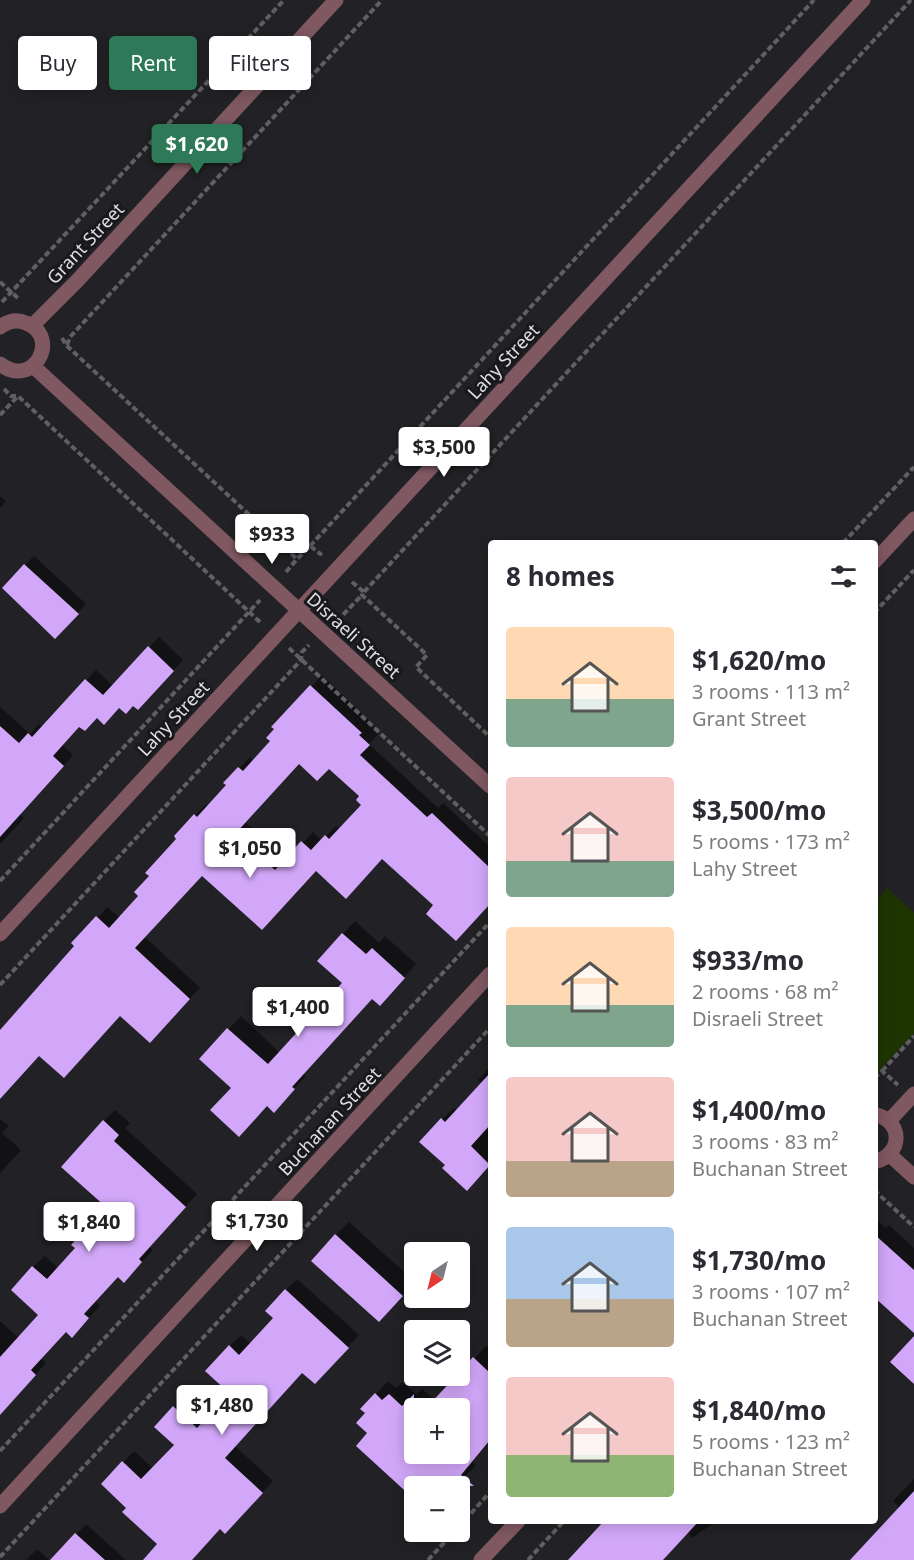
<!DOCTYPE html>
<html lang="en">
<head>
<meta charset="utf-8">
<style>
	:root { --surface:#fff; --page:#f7f7f7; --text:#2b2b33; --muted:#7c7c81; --accent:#2e7957 }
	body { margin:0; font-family:"Noto Sans",sans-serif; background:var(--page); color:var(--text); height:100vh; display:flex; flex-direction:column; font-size:22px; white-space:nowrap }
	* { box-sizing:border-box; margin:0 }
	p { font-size:20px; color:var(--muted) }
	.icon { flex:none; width:33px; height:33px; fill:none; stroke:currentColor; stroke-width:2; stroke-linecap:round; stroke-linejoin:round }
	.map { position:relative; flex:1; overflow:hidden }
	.panel { position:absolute; left:488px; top:540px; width:390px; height:984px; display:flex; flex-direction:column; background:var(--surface); border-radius:6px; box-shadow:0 3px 15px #0003 }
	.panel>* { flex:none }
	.guide { position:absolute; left:18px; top:36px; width:380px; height:54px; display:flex; gap:12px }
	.needle { width:39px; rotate:215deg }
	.fabs { position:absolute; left:404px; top:1242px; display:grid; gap:12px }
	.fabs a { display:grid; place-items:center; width:66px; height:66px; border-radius:6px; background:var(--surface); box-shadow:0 3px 15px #0003; font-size:30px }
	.price { position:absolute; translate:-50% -51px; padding:0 14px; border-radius:6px; background:#fff; color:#222; font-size:20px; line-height:39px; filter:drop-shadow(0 2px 3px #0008) }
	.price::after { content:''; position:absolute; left:50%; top:36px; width:18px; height:14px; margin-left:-9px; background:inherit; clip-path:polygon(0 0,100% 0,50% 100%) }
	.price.selected { background:var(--accent); color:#fff }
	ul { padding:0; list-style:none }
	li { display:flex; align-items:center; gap:18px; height:150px; padding:0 18px }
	li span { display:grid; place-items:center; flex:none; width:168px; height:120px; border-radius:6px; color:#555 }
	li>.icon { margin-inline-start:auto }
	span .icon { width:72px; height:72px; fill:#fffc; stroke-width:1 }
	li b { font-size:26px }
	h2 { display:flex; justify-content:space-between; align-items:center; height:72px; padding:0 18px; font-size:26px }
	.pill { padding:0 21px; border-radius:6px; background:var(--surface); box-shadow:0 3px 15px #0003; font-size:21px; line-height:54px }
	.pill.selected { background:var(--accent); color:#fff }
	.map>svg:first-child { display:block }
	.green { fill:#1e3502 }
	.shadow { fill:#0007; fill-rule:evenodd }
	.building { fill:#d2a7f9; fill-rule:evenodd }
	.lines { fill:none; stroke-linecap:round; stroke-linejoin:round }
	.path { stroke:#606064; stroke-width:4; stroke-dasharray:6 3; stroke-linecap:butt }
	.street { stroke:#805861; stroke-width:15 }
	.labels { text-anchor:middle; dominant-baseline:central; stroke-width:6; stroke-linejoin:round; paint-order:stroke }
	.street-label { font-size:18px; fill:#e0e0e3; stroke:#19191d }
</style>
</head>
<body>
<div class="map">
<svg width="914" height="1560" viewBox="0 0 914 1560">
	<rect width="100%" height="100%" fill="#222226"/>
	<path class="green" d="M887,888L914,913V1033L875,1075V902Z"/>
	<path class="shadow" d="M0,496L6,501L0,508Z
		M34,556L86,604L64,629L25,565Z
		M159,637L183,660L148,698L134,705L119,706L80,725L62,745L73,755L20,814L24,818L0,844V707L30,734L39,724L43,727L96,670L113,686Z
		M322,675L371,722L369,724L379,733L369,744L438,808L443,803L490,847V903L466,929L436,905L383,857L316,870L202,875L145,937L200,988L160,1031L121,1015L40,1054L0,1098V1032L107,907L120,918L140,896L179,839L176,836L206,804L208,807L228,785L226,783L250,757L254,761L272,741L276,729L273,727ZM299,763L329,767L361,796L364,805L341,829L336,826L322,841L313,832L286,860L245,822Z
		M355,921L379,943L385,936L416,964L392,991L373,997L303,1073L306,1076L286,1098L267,1105L201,1059L241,1016L280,1053L344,983L319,960Z
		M490,1067V1164L479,1177L447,1165L442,1119L454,1108L458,1111L482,1084L478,1080Z
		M115,1110L130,1123L125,1128L197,1194L149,1246L153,1250L135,1269L118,1276L95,1301L100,1306L83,1324L66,1330L41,1358L46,1363L0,1414V1321L19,1338L40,1315L33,1267L45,1256L58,1268L77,1248L108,1207L104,1121Z
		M0,1119L9,1126L2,1133L21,1150L0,1173Z
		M874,1218L886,1228L889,1225L914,1248V1331L874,1295Z
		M349,1222L414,1281V1283L392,1307L336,1235Z
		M297,1279L359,1335L326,1371H303L235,1446L273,1481L236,1521L221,1528L191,1560H145L160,1544L128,1508L103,1484L134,1451L153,1468L176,1445L174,1407L185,1396L208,1418L231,1393L230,1346L241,1335L251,1344L275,1318L286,1290Z
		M487,1345L490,1349V1441L472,1462L476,1465L456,1486H414V1510L403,1499L409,1493L369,1433L367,1413L376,1394L388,1381L396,1388L402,1382L416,1394L422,1389L435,1400ZM414,1408H459V1454H414Z
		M914,1479V1552L906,1560H851L900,1508L893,1501Z
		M606,1521H717L692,1538L688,1532L662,1560H570Z
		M86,1524L126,1560H52Z
		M37,1549L49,1560H26Z"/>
	<path class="building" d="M24,564L79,614L55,639L2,588Z
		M148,646L174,671L138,710L133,706L126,714L119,708L104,725L97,718L85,731L79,727L53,756L64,766L0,837V726L19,743L28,733L32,737L85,679L103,695Z
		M310,685L362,733L359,735L370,745L360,755L427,817L432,813L490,868V904L456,941L426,914L433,905L382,859L346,899L316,871L262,930L202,876L135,948L190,999L150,1043L120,1016L64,1078L39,1056L0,1099V1030L74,946L71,943L96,916L109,928L138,896L134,892L149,876L145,873L176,839L174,836L194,814L197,817L226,785L223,783L238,767L243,771L270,741L266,738L274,729L271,727ZM299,764L317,781L329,769L359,796L356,800L361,805L329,839L325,835L311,850L301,841L275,870L236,833Z
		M342,933L366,954L372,948L405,978L380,1006L372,999L292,1087L295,1089L274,1113L267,1106L239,1137L210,1110L231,1088L199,1059L227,1028L268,1064L342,983L317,961Z
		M490,1073V1125L471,1146L490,1165L467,1191L442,1168L445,1165L419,1142L441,1118L445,1122Z
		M103,1120L119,1135L114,1141L186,1207L139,1259L142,1262L124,1283L118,1277L84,1314L89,1318L72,1338L66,1332L31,1370L36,1375L0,1415V1357L38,1315L11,1290L32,1266L47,1279L75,1248L71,1245L106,1207L61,1167Z
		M335,1234L403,1296L379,1322L311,1261Z
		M874,1234L914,1270V1333L874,1297Z
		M285,1289L349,1348L315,1384L302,1373L225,1458L263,1493L225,1534L220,1529L192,1560H143L157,1544L122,1512L126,1508L101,1484L122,1461L141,1479L174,1445L154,1427L173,1406L197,1428L229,1393L205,1371L229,1345L239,1355L273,1318L265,1311Z
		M914,1336V1384L890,1362Z
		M473,1357L490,1373V1440L461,1475L474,1486H414V1499L356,1446L367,1433L356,1423L365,1413L360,1409L375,1393L382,1400L389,1394L402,1406L414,1394V1454H459V1408H426L456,1376H459V1372Z
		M914,1491V1560H850Z
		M604,1521H699L663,1560H568Z
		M75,1533L105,1560H50Z"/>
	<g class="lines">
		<path class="path" d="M0,282L20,300
			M2,302L284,0
			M62,338L66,345L297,559L310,546L322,555
			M67,345L70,337L382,0
			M4,389L11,396H18L261,623
			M0,415L18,396
			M843,543L914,467
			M310,546L814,0
			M286,572L297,559
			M352,582L364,592L362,595L427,655L416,667L490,737
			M364,592L911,0
			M874,613L914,570
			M337,621L362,595
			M289,648L490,836
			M0,881L260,600
			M0,985L301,660L302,652L309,645
			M882,1071L914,1036
			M874,1078L882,1071L898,1085
			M874,1190L914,1227
			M0,1451L490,922
			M459,1527L490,1492
			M0,1557L490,1028
			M428,1560L454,1532
			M528,1560L564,1521"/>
		<path class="street" d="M32,326L77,281L336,0
			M0,327C8,321 17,319 26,323C62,337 33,390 0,364
			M33,366L490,786
			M874,562L914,519
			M0,934L863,0
			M874,1114C904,1121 903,1155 874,1162
			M889,1121L914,1094
			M890,1155L914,1177
			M0,1506L490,974
			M481,1560L518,1521"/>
	</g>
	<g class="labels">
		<g class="street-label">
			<text transform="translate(85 243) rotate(-47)">Grant Street</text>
			<text transform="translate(503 361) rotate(-47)">Lahy Street</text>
			<text transform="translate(354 635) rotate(42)">Disraeli Street</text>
			<text transform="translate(173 718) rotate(-47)">Lahy Street</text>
			<text transform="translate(329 1121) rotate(-47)">Buchanan Street</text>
		</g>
	</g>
</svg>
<div class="fabs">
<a><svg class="needle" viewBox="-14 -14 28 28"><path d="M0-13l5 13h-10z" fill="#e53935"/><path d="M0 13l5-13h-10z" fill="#7c7c81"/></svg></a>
<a><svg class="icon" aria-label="layers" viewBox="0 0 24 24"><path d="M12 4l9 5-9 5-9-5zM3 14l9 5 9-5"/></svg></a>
<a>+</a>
<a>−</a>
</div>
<b class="price selected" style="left:197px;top:175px">$1,620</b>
<b class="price" style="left:444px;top:478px">$3,500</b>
<b class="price" style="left:272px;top:565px">$933</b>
<b class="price" style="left:250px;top:879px">$1,050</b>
<b class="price" style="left:298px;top:1038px">$1,400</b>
<b class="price" style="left:257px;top:1252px">$1,730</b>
<b class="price" style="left:89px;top:1253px">$1,840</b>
<b class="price" style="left:222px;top:1436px">$1,480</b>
<div class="guide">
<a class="pill">Buy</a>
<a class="pill selected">Rent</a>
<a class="pill">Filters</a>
</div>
<section class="panel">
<h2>8 homes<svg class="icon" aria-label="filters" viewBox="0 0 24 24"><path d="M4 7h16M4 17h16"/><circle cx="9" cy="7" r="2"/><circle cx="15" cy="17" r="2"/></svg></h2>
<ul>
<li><span style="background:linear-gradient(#ffd9b3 60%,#7fa58c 0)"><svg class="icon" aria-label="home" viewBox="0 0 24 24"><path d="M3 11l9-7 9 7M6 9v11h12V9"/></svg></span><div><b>$1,620/mo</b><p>3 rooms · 113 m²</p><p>Grant Street</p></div></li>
<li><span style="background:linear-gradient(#f6c9c9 70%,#7fa58c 0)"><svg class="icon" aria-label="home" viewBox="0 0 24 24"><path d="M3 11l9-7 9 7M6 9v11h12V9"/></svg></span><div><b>$3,500/mo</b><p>5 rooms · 173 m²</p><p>Lahy Street</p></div></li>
<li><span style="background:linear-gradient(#ffd9b3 65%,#7fa58c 0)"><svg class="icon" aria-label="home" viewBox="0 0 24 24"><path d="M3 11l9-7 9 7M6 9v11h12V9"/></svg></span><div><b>$933/mo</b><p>2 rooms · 68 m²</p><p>Disraeli Street</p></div></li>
<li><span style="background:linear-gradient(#f6c9c9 70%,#b9a48a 0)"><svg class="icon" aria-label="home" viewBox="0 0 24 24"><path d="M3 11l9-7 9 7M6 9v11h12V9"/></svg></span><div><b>$1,400/mo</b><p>3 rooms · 83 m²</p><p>Buchanan Street</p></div></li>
<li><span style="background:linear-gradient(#a9c7e8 60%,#b9a48a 0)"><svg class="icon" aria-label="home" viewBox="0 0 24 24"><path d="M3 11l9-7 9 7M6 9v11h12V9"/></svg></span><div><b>$1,730/mo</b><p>3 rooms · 107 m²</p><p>Buchanan Street</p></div></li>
<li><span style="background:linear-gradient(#f6c9c9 65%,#8fb573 0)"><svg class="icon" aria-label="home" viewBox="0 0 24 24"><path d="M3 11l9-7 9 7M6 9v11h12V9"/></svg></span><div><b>$1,840/mo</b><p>5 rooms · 123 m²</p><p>Buchanan Street</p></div></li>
</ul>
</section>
</div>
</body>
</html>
